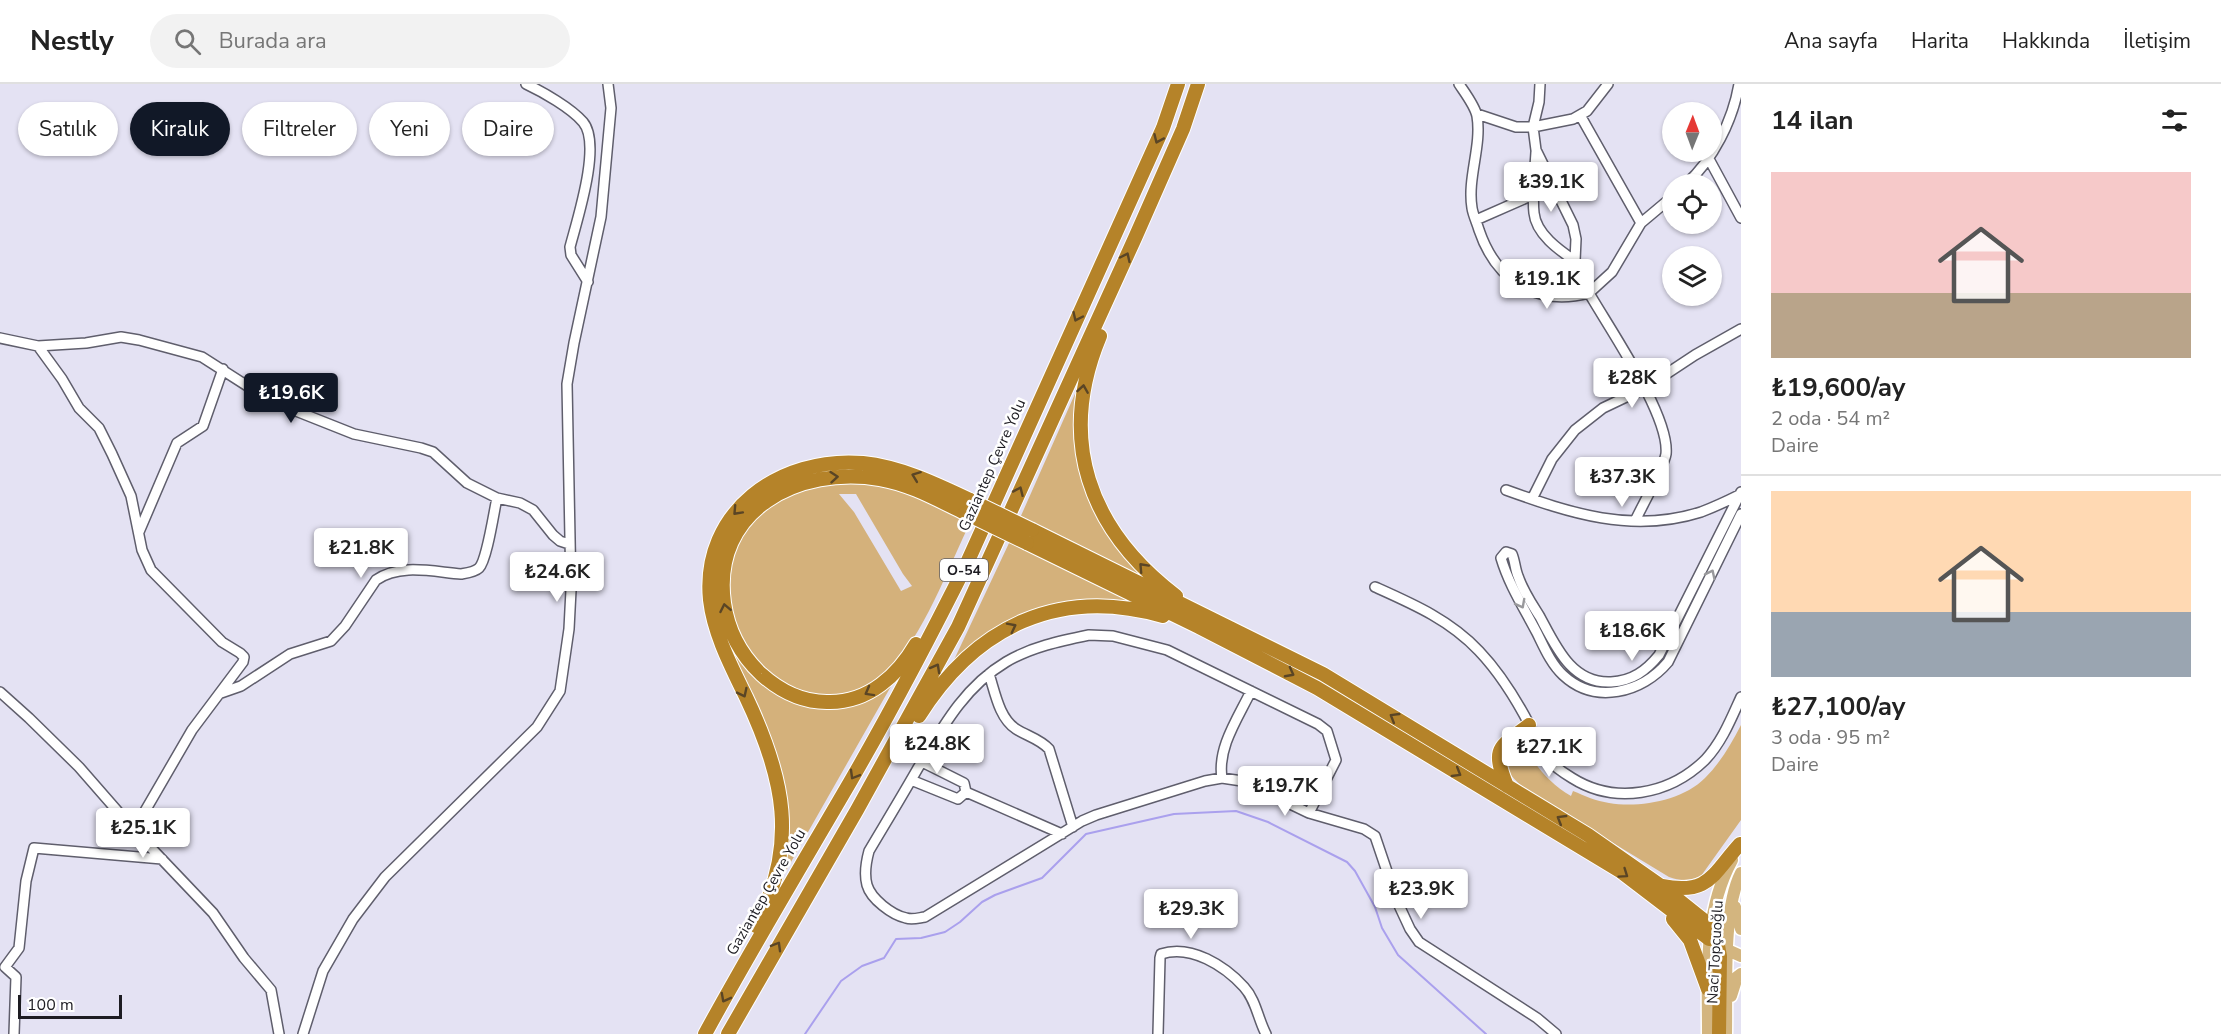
<!DOCTYPE html>
<html lang="tr">
<head>
<meta charset="utf-8">
<style>
	:root { --surface:#fff; --page:#f2f2f2; --text:#222; --muted:#767676; --line:#e0e0e0; --accent:#111827 }
	body { margin:0; font-family:"Nunito Sans",sans-serif; background:var(--page); color:var(--text); height:100vh; display:flex; flex-direction:column; font-size:22px; white-space:nowrap }
	* { box-sizing:border-box; margin:0 }
	p { font-size:20px; color:var(--muted) }
	.icon { flex:none; width:33px; height:33px; fill:none; stroke:currentColor; stroke-width:2; stroke-linecap:round; stroke-linejoin:round }
	.map { position:relative; flex:1; overflow:hidden }
	.sheet { display:flex; flex-direction:column; background:var(--surface); width:480px }
	.sheet>* { flex:none }
	.guide { position:absolute; left:18px; top:18px; width:570px; height:54px; display:flex; gap:12px }
	.needle { width:39px; rotate:1deg }
	.buttons { position:absolute; left:1662px; top:18px; display:grid; gap:12px }
	.buttons a { display:grid; place-items:center; width:60px; height:60px; border-radius:50%; background:var(--surface); box-shadow:0 2px 4px #0004; font-size:30px }
	.scale { position:absolute; left:18px; bottom:15px; width:104px; box-sizing:border-box; padding-left:6px; border:3px solid #1d1c22; border-top:0; font-size:16px; line-height:21px; white-space:nowrap; color:#1d1c22; -webkit-text-stroke:4px #fff; paint-order:stroke }
	.price { position:absolute; translate:-50% -51px; padding:0 14px; border-radius:6px; background:#fff; color:#222; font-size:20px; line-height:39px; filter:drop-shadow(0 2px 3px #0008) }
	.price::after { content:''; position:absolute; left:50%; top:36px; width:18px; height:14px; margin-left:-9px; background:inherit; clip-path:polygon(0 0,100% 0,50% 100%) }
	.price.on { background:var(--accent); color:#fff }
	ul { padding:0; list-style:none }
	li { display:grid; align-content:center; gap:12px; height:318px; padding:0 30px }
	li+li { border-top:2px solid var(--line) }
	li span { display:grid; place-items:center; height:186px; border-radius:0px; color:#555 }
	li>.icon { margin-inline-start:auto }
	span .icon { width:108px; height:108px; fill:#fffc; stroke-width:1 }
	li b { font-size:26px }
	h2 { display:flex; justify-content:space-between; align-items:center; height:72px; padding:0 30px; font-size:26px }
	.tag { padding:0 21px; border-radius:27px; background:var(--surface); box-shadow:0 2px 4px #0004; font-size:21px; line-height:54px }
	.tag.on { background:var(--accent); color:#fff }
	header { display:flex; align-items:center; gap:36px; box-sizing:border-box; height:84px; padding:0 30px; background:var(--surface); border-bottom:2px solid var(--line) }
	header strong { font-size:28px }
	nav { display:flex; gap:33px; margin-inline-start:auto; font-size:21px }
	.search { width:420px; height:54px; background:var(--page); display:flex; align-items:center; gap:15px; box-sizing:border-box; padding:0 21px; border-radius:33px; color:var(--muted); font-size:22px }
	main { display:flex; flex:1; min-height:0 }
	.map>svg:first-child { display:block }
	.green { fill:#d4b17b; fill-rule:evenodd }
	.lines { fill:none; stroke-linecap:round; stroke-linejoin:round }
	.stream { stroke:#aaa0ed; stroke-width:2 }
	.minor-casing { stroke:#5f5e6c; stroke-width:12 }
	.major-casing { stroke:#fff; stroke-width:15 }
	.highway-casing { stroke:#fff; stroke-width:16 }
	.minor { stroke:#fff; stroke-width:9 }
	.major { stroke:#d3b57f; stroke-width:12 }
	.highway { stroke:#b58329; stroke-width:14 }
	.highway-bridge-casing { stroke:#fff; stroke-width:16; stroke-linecap:butt }
	.highway-bridge { stroke:#b58329; stroke-width:14 }
	.oneway { stroke:#5a4525 }
	.oneway2 { stroke:#99999c }
	.labels { text-anchor:middle; dominant-baseline:central; stroke-width:5; stroke-linejoin:round; paint-order:stroke }
	.shield { fill:#fff; stroke:#616064; stroke-width:1.5 }
	.shield-label { font-size:14px; font-weight:bold; fill:#1d1c22 }
	.street-label { font-size:15px; fill:#1d1c22; stroke:#fff }
</style>
</head>
<body>
<header>
<strong>Nestly</strong>
<div class="search"><svg class="icon" aria-label="search" viewBox="0 0 24 24"><circle cx="10" cy="10" r="6"/><path d="M15 15l6 6"/></svg>Burada ara</div>
<nav><a>Ana sayfa</a><a>Harita</a><a>Hakkında</a><a>İletişim</a></nav>
</header>
<main>
<div class="map">
<svg width="1741" height="950" viewBox="0 0 1741 950">
	<rect width="100%" height="100%" fill="#e4e2f3"/>
	<path class="green" d="M1078,303L1074,334L1082,390L1153,499L1020,434Z
		M832,399H877L925,415L971,437C949,481 923,555 887,587C779,684 645,475 797,407C807,402 821,401 832,399ZM839,410H856L903,490L912,502L901,507L854,428Z
		M1010,457L1147,521L1094,518L983,554L953,578Z
		M722,547L731,565L734,561L812,622L894,597L779,799L787,736Z
		M1741,641V736L1701,792C1690,797 1680,797 1669,793L1529,708C1510,692 1505,689 1505,664L1521,655C1533,679 1547,698 1571,712L1573,707C1585,712 1596,717 1609,719C1639,724 1682,717 1705,694C1721,678 1731,660 1741,641Z"/>
	<g class="lines">
		<path class="stream" d="M805,950L841,897L862,882L884,874L896,855L921,854L945,848L960,838L982,818L995,811L1042,794L1086,750L1174,730L1236,727L1268,738L1347,778L1355,787L1375,823L1382,844L1398,871L1486,950"/>
		<g class="minor-casing">
			<path id="minor" d="M526,0C543,8 571,24 583,38C602,60 577,136 570,163L571,171L588,198
				M1459,0C1465,9 1475,22 1477,32C1482,62 1467,94 1472,124C1473,131 1477,139 1479,146C1496,196 1536,223 1589,209C1609,244 1670,332 1666,370C1664,383 1642,422 1635,437
				M1540,0L1539,18L1533,43L1536,66L1573,141L1576,155L1575,177L1589,209L1612,188L1641,139L1672,113
				M1477,30L1516,43H1533L1573,35L1587,27L1608,0
				M1580,31L1641,139
				M1536,68C1535,85 1532,113 1534,129C1536,150 1559,166 1575,177
				M1709,75L1741,134
				M1686,100C1713,76 1733,36 1739,0
				M1476,136L1535,110
				M0,254L38,262L86,259L121,253L139,256L202,273L263,312L296,327L354,350L421,364L433,368L467,399L497,414L520,419L533,426L553,451L560,457L569,460
				M38,262L62,295L79,324L99,344L112,370L131,412L142,466L151,486L222,558L240,569L244,573L243,578L192,646L134,746
				M1506,406C1570,429 1632,450 1701,428C1714,423 1727,417 1739,411
				M1741,408L1659,571C1646,587 1632,597 1611,598C1572,600 1556,563 1540,533C1532,520 1523,507 1518,492C1515,485 1515,477 1512,470L1506,468L1501,474C1509,501 1524,524 1537,549C1544,563 1551,580 1563,591C1595,621 1642,609 1668,578L1741,430
				M1532,415L1552,375L1575,346L1603,324L1645,304L1695,271L1741,245
				M139,448L177,359L203,342L223,285
				M1375,503C1413,520 1450,536 1479,567C1500,589 1516,615 1530,642C1535,651 1538,662 1544,671C1551,680 1562,688 1572,694C1615,721 1669,711 1705,676C1722,658 1731,635 1741,613
				M1089,551L1113,552L1167,566L1318,640L1327,647L1336,676L1309,729L1242,697L1222,694L1205,697L1096,731L1082,737L925,833C918,834 912,836 906,834C892,831 871,815 867,801C864,790 866,778 869,767C885,740 902,712 918,684C942,644 964,603 1006,578C1031,563 1060,557 1089,551Z
				M989,590C995,608 999,634 1016,645C1027,652 1040,655 1049,665L1073,743
				M0,608L29,634L79,683L134,746L213,829L244,874L271,906L279,950
				M221,609L241,602L290,570L331,557L345,542L376,496C400,479 434,488 461,490C467,489 475,488 479,484C487,476 494,427 497,414
				M922,678L964,699L966,708L1062,750
				M1222,694C1217,664 1238,634 1251,607
				M911,696L958,715L966,708
				M1309,729L1364,745L1375,752L1397,817L1410,845L1419,858L1537,934L1556,950
				M14,950L16,893L5,883L19,864L26,797L34,764L162,775
				M303,950L323,887L353,835L385,793L537,643L560,607L569,545L571,506L567,300L574,259L601,133L611,24L608,0
				M1158,950L1160,874L1161,870C1191,860 1225,882 1244,903C1256,916 1258,935 1266,950"/>
		</g>
		<g class="major-casing">
			<path id="major" d="M1735,823L1741,845
				M1723,864L1741,872
				M1731,912L1737,893L1741,890
				M1708,950C1708,891 1703,829 1732,776
				M1726,950C1727,906 1722,826 1741,789"/>
		</g>
		<g class="highway-casing">
			<path id="highway" d="M1100,252C1057,355 1088,445 1176,512
				M1032,446L1323,590L1588,751L1661,802L1711,842L1716,851L1720,872L1719,950
				M1027,459L1199,543L1317,604L1620,787L1709,855
				M916,560C898,591 869,618 830,618C803,619 781,608 761,590C741,571 728,547 724,519C711,426 799,381 880,395C910,400 938,416 965,429
				M919,632C975,543 1058,502 1163,532
				M1507,702C1491,663 1499,664 1529,641
				M1662,802C1709,811 1712,791 1740,760
				M1673,835L1690,856L1708,905
				M756,842C799,760 784,693 746,613C731,582 714,550 710,516C701,427 781,372 863,379C901,383 936,400 970,416
				M705,950C748,871 794,794 839,717C885,639 927,559 967,479L1163,44L1178,0
				M728,950L857,726L958,543L1135,154L1183,45L1198,0"/>
		</g>
		<use href="#minor" class="minor"/>
		<use href="#major" class="major"/>
		<use href="#highway" class="highway"/>
		<g class="highway-bridge-casing">
			<path id="highway-bridge" d="M970,416L1032,446
				M965,429L1027,459"/>
		</g>
		<use href="#highway-bridge" class="highway-bridge"/>
	</g>
	<defs><path id="oneway-chevron" d="M-2-3.5L2.5 0L-2 3.5" fill="none" stroke-width="1.6" stroke-linecap="round" stroke-linejoin="round" transform="scale(1.5)"/></defs>
	<g class="oneway">
		<use href="#oneway-chevron" transform="translate(1158 55) rotate(114)"/>
		<use href="#oneway-chevron" transform="translate(1126 173) rotate(-65)"/>
		<use href="#oneway-chevron" transform="translate(1077 233) rotate(115)"/>
		<use href="#oneway-chevron" transform="translate(1083 305) rotate(-81)"/>
		<use href="#oneway-chevron" transform="translate(916 392) rotate(-159)"/>
		<use href="#oneway-chevron" transform="translate(834 393) rotate(-5)"/>
		<use href="#oneway-chevron" transform="translate(1019 407) rotate(-66)"/>
		<use href="#oneway-chevron" transform="translate(737 427) rotate(133)"/>
		<use href="#oneway-chevron" transform="translate(1143 483) rotate(-133)"/>
		<use href="#oneway-chevron" transform="translate(725 524) rotate(-101)"/>
		<use href="#oneway-chevron" transform="translate(1012 543) rotate(-27)"/>
		<use href="#oneway-chevron" transform="translate(936 584) rotate(-61)"/>
		<use href="#oneway-chevron" transform="translate(1290 589) rotate(28)"/>
		<use href="#oneway-chevron" transform="translate(869 608) rotate(151)"/>
		<use href="#oneway-chevron" transform="translate(743 609) rotate(64)"/>
		<use href="#oneway-chevron" transform="translate(1394 633) rotate(-149)"/>
		<use href="#oneway-chevron" transform="translate(1457 689) rotate(31)"/>
		<use href="#oneway-chevron" transform="translate(854 691) rotate(120)"/>
		<use href="#oneway-chevron" transform="translate(1561 735) rotate(-149)"/>
		<use href="#oneway-chevron" transform="translate(1624 790) rotate(35)"/>
		<use href="#oneway-chevron" transform="translate(777 862) rotate(-60)"/>
		<use href="#oneway-chevron" transform="translate(725 914) rotate(118)"/>
	</g>
	<g class="oneway2">
		<use href="#oneway-chevron" transform="translate(1711 490) rotate(-64)"/>
		<use href="#oneway-chevron" transform="translate(1521 520) rotate(62)"/>
	</g>
	<g class="labels">
		<rect class="shield" x="940" y="475" width="48" height="22" rx="4.5"/>
		<g class="shield-label">
			<text x="964" y="486">O-54</text>
		</g>
		<g class="street-label">
			<text transform="translate(992 381) rotate(-66)">Gaziantep Çevre Yolu</text>
			<text transform="translate(766 808) rotate(-60)">Gaziantep Çevre Yolu</text>
			<text transform="translate(1715 868) rotate(-87)">Naci Topçuoğlu</text>
		</g>
	</g>
</svg>
<div class="buttons">
<a><svg class="needle" viewBox="-14 -14 28 28"><path d="M0-13l5 13h-10z" fill="#e53935"/><path d="M0 13l5-13h-10z" fill="#767676"/></svg></a>
<a><svg class="icon" aria-label="locate" viewBox="0 0 24 24"><circle cx="12" cy="12" r="6"/><path d="M12 2v4M12 18v4M2 12h4M18 12h4"/></svg></a>
<a><svg class="icon" aria-label="layers" viewBox="0 0 24 24"><path d="M12 4l9 5-9 5-9-5zM3 14l9 5 9-5"/></svg></a>
</div>
<div class="scale">100 m</div>
<b class="price" style="left:1551px;top:129px">₺39.1K</b>
<b class="price" style="left:1547px;top:226px">₺19.1K</b>
<b class="price" style="left:1632px;top:325px">₺28K</b>
<b class="price on" style="left:291px;top:340px">₺19.6K</b>
<b class="price" style="left:1622px;top:424px">₺37.3K</b>
<b class="price" style="left:361px;top:495px">₺21.8K</b>
<b class="price" style="left:557px;top:519px">₺24.6K</b>
<b class="price" style="left:1632px;top:578px">₺18.6K</b>
<b class="price" style="left:937px;top:691px">₺24.8K</b>
<b class="price" style="left:1549px;top:694px">₺27.1K</b>
<b class="price" style="left:1285px;top:733px">₺19.7K</b>
<b class="price" style="left:143px;top:775px">₺25.1K</b>
<b class="price" style="left:1421px;top:836px">₺23.9K</b>
<b class="price" style="left:1191px;top:856px">₺29.3K</b>
<div class="guide">
<a class="tag">Satılık</a>
<a class="tag on">Kiralık</a>
<a class="tag">Filtreler</a>
<a class="tag">Yeni</a>
<a class="tag">Daire</a>
</div>
</div>
<section class="sheet">
<h2>14 ilan<svg class="icon" aria-label="filters" viewBox="0 0 24 24"><path d="M4 7h16M4 17h16"/><circle cx="9" cy="7" r="2"/><circle cx="15" cy="17" r="2"/></svg></h2>
<ul>
<li><span style="background:linear-gradient(#f6c9c9 65%,#b9a48a 0)"><svg class="icon" aria-label="home" viewBox="0 0 24 24"><path d="M3 11l9-7 9 7M6 9v11h12V9"/></svg></span><div><b>₺19,600/ay</b><p>2 oda · 54 m²</p><p>Daire</p></div></li>
<li><span style="background:linear-gradient(#ffd9b3 65%,#9aa5b1 0)"><svg class="icon" aria-label="home" viewBox="0 0 24 24"><path d="M3 11l9-7 9 7M6 9v11h12V9"/></svg></span><div><b>₺27,100/ay</b><p>3 oda · 95 m²</p><p>Daire</p></div></li>
</ul>
</section>
</main>
</body>
</html>
